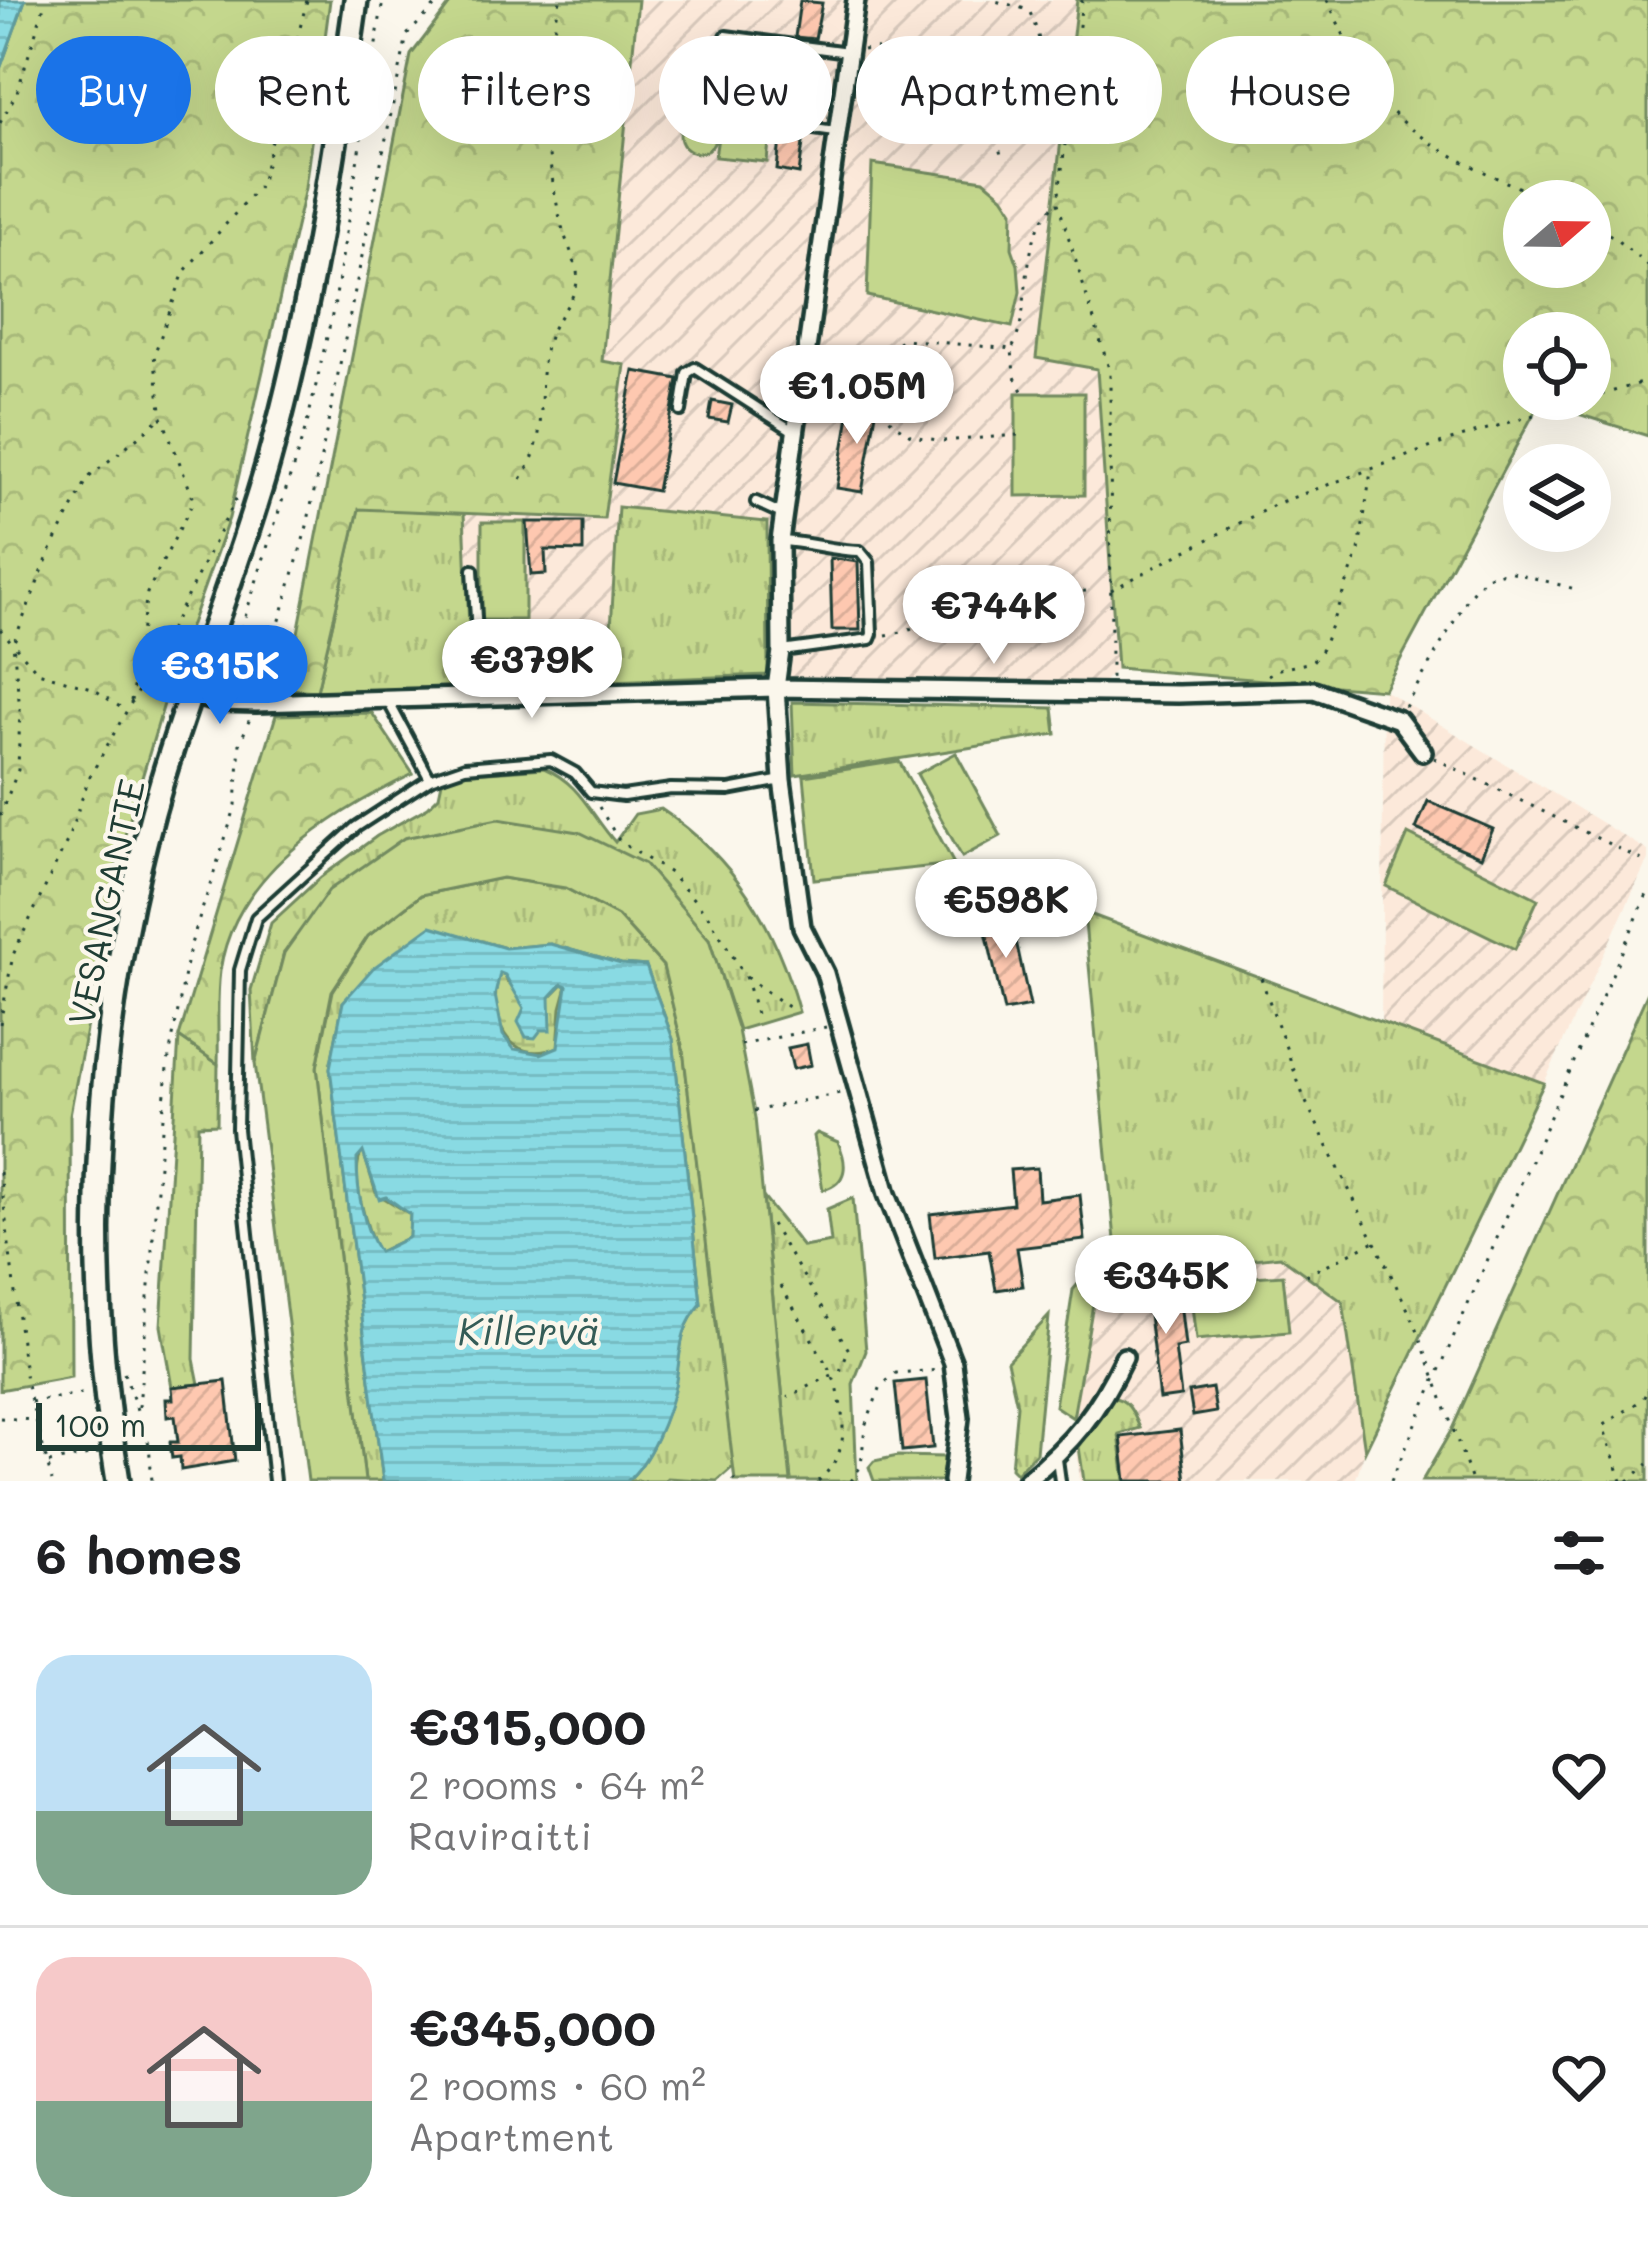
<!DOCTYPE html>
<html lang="en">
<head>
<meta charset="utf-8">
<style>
	:root { --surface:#fff; --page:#f2f2f2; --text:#202124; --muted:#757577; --line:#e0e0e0; --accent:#1a73e8 }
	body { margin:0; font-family:Mali,sans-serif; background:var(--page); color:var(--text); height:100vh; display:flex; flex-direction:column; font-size:45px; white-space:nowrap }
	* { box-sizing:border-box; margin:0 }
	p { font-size:39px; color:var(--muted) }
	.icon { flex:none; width:66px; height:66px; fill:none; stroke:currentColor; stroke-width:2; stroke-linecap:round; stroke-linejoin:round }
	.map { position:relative; height:1481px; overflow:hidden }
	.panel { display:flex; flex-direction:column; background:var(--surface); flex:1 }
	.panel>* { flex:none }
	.guide { position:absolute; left:36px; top:36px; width:1578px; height:108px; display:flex; gap:24px }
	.needle { width:78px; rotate:70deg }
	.tools { position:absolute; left:1503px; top:180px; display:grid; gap:24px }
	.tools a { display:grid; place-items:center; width:108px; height:108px; border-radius:50%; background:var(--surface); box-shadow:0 12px 48px #0002; font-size:60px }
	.scale { position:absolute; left:36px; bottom:30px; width:225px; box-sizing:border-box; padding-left:12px; border:6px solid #1f3d34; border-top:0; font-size:33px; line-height:42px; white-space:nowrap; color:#1f3d34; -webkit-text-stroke:9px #fbf7ec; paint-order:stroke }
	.price { position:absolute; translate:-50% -102px; padding:0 27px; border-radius:42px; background:#fff; color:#222; font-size:39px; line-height:78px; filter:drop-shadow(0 3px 6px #0008) }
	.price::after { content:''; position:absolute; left:50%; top:72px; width:36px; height:27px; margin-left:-18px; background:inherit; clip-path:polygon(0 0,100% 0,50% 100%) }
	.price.on { background:var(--accent); color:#fff }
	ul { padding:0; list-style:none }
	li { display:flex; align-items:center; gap:36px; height:300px; padding:0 36px }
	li+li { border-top:3px solid var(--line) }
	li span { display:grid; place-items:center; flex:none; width:336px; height:240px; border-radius:36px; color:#555 }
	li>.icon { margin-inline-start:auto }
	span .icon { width:144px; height:144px; fill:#fffc; stroke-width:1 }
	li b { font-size:51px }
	h2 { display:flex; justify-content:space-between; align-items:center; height:144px; padding:0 36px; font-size:51px }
	.chip { padding:0 42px; border-radius:54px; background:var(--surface); box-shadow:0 12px 48px #0002; font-size:42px; line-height:108px }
	.chip.on { background:var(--accent); color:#fff }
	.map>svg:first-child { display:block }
	.industrial { fill:url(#industrial-furrows) }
	.grass { fill:url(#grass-tufts); stroke:#728a60; stroke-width:3 }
	.forest { fill:url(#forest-crowns); stroke:#728a60; stroke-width:3; fill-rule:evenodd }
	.wetland { fill:url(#wetland-marsh); stroke:#728a60; stroke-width:3 }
	.garden { fill:#c4d78d; stroke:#728a60; stroke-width:3 }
	.water { fill:url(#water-rules); stroke:#5f9b9d; stroke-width:3; fill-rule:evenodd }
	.building { fill:url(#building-hatch); stroke:#1f3d34; stroke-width:3 }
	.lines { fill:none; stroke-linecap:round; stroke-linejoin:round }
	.lane-casing { stroke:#1f3d34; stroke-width:16 }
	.street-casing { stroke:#1f3d34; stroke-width:24 }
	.secondary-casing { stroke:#1f3d34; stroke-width:30 }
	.path { stroke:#1f3d34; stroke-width:3; stroke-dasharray:3 9; stroke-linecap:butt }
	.lane { stroke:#fbf7ec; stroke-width:8 }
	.street { stroke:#fbf7ec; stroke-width:15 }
	.secondary { stroke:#fbf7ec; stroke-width:21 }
	.path-bridge { stroke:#1f3d34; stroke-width:3; stroke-dasharray:3 9; stroke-linecap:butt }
	.labels { text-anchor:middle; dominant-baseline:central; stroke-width:9; stroke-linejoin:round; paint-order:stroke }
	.street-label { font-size:36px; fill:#1f3d34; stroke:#fbf7ec }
	.water-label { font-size:39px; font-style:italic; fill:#345c57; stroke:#fbf7ec }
</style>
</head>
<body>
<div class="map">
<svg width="1648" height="1481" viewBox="0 0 1648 1481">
	<defs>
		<pattern id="industrial-furrows" width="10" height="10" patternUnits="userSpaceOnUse" patternTransform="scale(3)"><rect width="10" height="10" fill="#fce9da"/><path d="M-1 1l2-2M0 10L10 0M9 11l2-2" fill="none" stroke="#d8c9bc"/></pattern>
		<pattern id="grass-tufts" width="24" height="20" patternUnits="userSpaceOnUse" patternTransform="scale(3)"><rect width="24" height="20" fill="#c4d78d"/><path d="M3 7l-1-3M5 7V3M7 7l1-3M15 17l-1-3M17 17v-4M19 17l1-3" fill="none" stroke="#a8b97a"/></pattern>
		<pattern id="forest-crowns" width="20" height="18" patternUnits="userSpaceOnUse" patternTransform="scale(3)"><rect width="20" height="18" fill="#c4d78d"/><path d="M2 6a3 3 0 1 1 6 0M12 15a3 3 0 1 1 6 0" fill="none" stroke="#a8b97a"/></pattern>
		<pattern id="wetland-marsh" width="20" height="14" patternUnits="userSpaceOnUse" patternTransform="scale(3)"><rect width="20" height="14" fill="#c4d78d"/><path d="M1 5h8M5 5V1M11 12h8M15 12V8" fill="none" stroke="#a8b97a"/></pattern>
		<pattern id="water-rules" width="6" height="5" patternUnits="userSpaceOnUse" patternTransform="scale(3)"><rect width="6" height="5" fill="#89dae3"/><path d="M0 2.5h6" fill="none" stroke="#76bcc3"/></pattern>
		<pattern id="building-hatch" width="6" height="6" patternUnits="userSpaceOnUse" patternTransform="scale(3)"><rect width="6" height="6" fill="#fec8b0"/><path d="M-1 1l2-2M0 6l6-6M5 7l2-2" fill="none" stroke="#d9ad98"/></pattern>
	</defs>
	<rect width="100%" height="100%" fill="#fbf7ec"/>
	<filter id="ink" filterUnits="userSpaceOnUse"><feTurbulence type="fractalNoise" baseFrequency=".00833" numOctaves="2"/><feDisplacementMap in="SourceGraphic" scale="24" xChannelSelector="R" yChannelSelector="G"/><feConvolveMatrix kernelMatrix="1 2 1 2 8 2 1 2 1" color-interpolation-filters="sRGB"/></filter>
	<g filter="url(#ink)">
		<path class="industrial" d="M638,0H1077L1036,357L1097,369L1117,668L1103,682H753L450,688L470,649L464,513L603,519L625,366L602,361Z
			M1384,690L1648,851V859L1544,1083L1381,1022Z
			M1280,1256L1343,1302L1365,1451L1355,1481H1080L1073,1418L1093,1304L1133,1273Z"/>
		<path class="grass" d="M618,507L767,522L768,675L608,681Z
			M359,508L464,513L470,650L450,688L317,691Z
			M792,702L1053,708L1056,734L795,775Z
			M544,768C581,784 590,814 615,842L635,814L661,809C736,859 776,927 799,1012L739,1030L709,939L498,819L284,953L255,1063L251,990L271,923L321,877L377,836L428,807L439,796L442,782L459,774Z
			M502,878L565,888L618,916L663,966L683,1048L734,1466L717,1481L668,1478L665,1481H627C650,1461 668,1416 674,1386C682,1351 677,1332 701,1304L673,1039L646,966L621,964L550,944L506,948L431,927L343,1002L330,1068L383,1481H365L317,1067L333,991L368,936L421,895Z
			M1084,912L1544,1083L1365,1451L1343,1302L1280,1256L1133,1273L1093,1304L1073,1418L1055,1406L1073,1290L1115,1240Z
			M179,1037L218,1064L217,1124L198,1125L194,1359L199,1384L172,1387L161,1326Z
			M817,1133L838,1142C848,1164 848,1183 823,1190L814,1136Z
			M763,1197L803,1247L831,1242L827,1209L853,1198L866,1351L853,1384L857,1481H791Z
			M1049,1316L1036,1453L1016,1473L1011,1468L1017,1405L1007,1361Z
			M1113,1398C1129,1399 1134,1415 1140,1428L1119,1434L1125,1481H1084L1079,1447Z
			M898,1456L944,1457L947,1481H874L869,1467L874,1461Z"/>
		<path class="forest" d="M25,0H330L305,188L229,518L172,677L118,858L70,1115L71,1377L0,1390V69Z
			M453,0H638L602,361L625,365L604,519L359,509L317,691L287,689L411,55Z
			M1077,0H1648V436L1540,402L1384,690L1117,668L1097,369L1036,358ZM1524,201H1590V267H1524ZM1524,333H1590V399H1524Z
			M372,713L413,774C332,813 234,874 220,971C216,1001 219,1034 218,1064L179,1037L276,715Z
			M1648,992V1481H1422L1452,1429Z"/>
		<path class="wetland" d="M500,973L505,975L508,983L550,997L563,984L567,986L561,1008L558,1047C508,1068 485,1016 500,973Z
			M363,1151L376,1193L410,1214L409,1237L378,1252C367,1233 348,1169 363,1151Z"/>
		<path class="garden" d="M730,57L777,62L767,162L715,157Z
			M680 135a18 18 0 1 1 36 0a18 18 0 1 1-36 0Z
			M872,164L984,180L1003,196L1013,211L1012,248L1018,265L1020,292L1012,327L867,296Z
			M1016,393H1084V495L1016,496Z
			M482,522H525V620H482Z
			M956,753L1001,836L962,857L917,774Z
			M899,761L954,864L814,879L804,776Z
			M498,819L579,832L645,864L709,939L738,1030L755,1118L791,1481H735L683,1049L663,966L618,916L565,888L502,878L421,895L368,936L332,991L317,1067L365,1481H308L255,1063L284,953L329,890L404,838Z
			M1408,834L1538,899L1515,949L1386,886Z
			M1283,1275L1289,1332L1196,1340L1189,1281Z"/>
		<path class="water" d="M0,0H25L0,69Z
			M431,926L505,948L550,944L621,964L646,966L673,1039L701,1304C677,1332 682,1352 675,1386C668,1416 650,1462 627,1481H383L330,1068L343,1002L373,968ZM500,973L505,975L524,1008L518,1022L526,1037L535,1038L541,1030H551L550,997L562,984L567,986L558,1047L541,1054L514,1049L503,1035L495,995ZM363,1152L379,1199L386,1197L410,1214L409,1237L379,1252C362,1227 357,1188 357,1159Z"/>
		<path class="building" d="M800,1L822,3L815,39L795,37Z
			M789,53L813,56L808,117L784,115Z
			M780,139L803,143L799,174L777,170Z
			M634,371L678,379L657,491L613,483Z
			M712,401L732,405L728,422L709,419Z
			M851,403L877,407L862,492L837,488Z
			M527,522H583V551L545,550L546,574L531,575Z
			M830,558L858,562L860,630H832Z
			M541,637L542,672L496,673L495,638Z
			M1428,801L1493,829L1481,857L1416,829Z
			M1005,910L1008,928L1013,927L1030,1006L1004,1011L982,914Z
			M807,1044L811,1065L793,1069L788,1048Z
			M1037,1168L1039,1200L1080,1195L1085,1240L1017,1248L1023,1286L996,1290L989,1251L935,1258L930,1214L1013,1204L1010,1170Z
			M1178,1285L1185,1346L1175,1348L1181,1396L1159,1399L1146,1289Z
			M926,1380L933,1448L902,1451L895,1383Z
			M226,1381L235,1461L181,1470L180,1457L172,1458L170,1442H178L175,1416L167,1417L166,1399H173L172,1387Z
			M1212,1388L1216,1412L1193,1416L1189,1392Z
			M1180,1430L1186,1481H1126L1121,1437Z"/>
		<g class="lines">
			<g class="lane-casing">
				<path id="lane" d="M726,36L848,52
					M780,124L835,132
					M804,384L830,388
					M681,411L687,373L695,368L795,432
					M756,502L782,514
					M781,541C809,542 833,551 860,551L869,562L872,634L870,639L782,651
					M583,659L597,665L601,690
					M455,696L478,650L473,570
					M388,701L430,779
					M1057,1459L1060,1481
					M274,1481L237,1129L240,970L256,918L356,827L430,779L465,767L551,760L575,773L591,792L623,796L671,789L729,790L782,780"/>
			</g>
			<g class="street-casing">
				<path id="street" d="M856,0L780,541L781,651L776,688L782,780L802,927L825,973L887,1194L953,1363L960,1418L952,1481
					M191,695L217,702L256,703L776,688L1178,694L1314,690L1399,720L1423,752
					M1026,1481C1073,1443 1098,1412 1124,1357"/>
			</g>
			<g class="secondary-casing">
				<path id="secondary" d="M118,1481C80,1250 95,1006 162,781C194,674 238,570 268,463C311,310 334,156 356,0"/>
			</g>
			<path class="path" d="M1082,0L1058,203L1110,372L1111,679
				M1327,0C1342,30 1356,65 1375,92C1415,146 1490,175 1550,201
				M863,50C908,42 950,75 988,96L1002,160
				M990,95C1040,75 1052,65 1029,10L992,0
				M0,123L17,92L46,0
				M1590,219L1648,265
				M1013,347C1033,304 1018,237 1055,205
				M839,391L880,405L893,423L912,436L944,441L1018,435
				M851,394L869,361L903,339L1012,349L1014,375L1023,393
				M1590,398L1648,381
				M521,479C554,432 532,387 549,337C556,315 581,297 577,271C574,256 566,242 562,227C542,141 541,87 560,0
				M1111,590L1278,503L1451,440L1587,399
				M0,629L38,672L92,688L126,711
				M886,635L902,632L992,597L1087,591
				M1268,675L1275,670L1312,662L1322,649L1359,551L1371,471
				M223,685L307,424L335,302L383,0
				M260,690L307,526L407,35L441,0
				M131,701L147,593L194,500L162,417L154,355L184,272L261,184L307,0
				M1405,707L1468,597L1485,577L1508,571L1579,590
				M1434,758L1648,863
				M599,807L620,842L670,873L707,914L745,976L758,1021
				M0,816L18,770L20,709L13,644L49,554L88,478L162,417
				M746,977L792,1010
				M1261,978L1304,1098L1415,1324L1472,1481
				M0,1024L13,955L68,839L89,778L154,662L239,493
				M741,1045L826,1027
				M754,1111L845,1092
				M0,1172L26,1382L52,1481
				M771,1224L849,1350L840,1371L788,1397
				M1306,1275L1373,1242
				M781,1286L828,1367
				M1648,1331V1340
				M124,1373L149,1444L152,1481
				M31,1402L87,1393
				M139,1407L167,1068L190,947L236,805L240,743L251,716
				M0,1418L34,1420
				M49,1463L99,1453
				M733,1481L735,1479
				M818,1481C850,1453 845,1424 837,1386
				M851,1481L861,1466L865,1426L881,1386L896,1373L940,1370
				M1391,1481L1648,892
				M1622,1481L1603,1426L1643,1399L1648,1389
				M1628,1481L1648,1464"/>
			<use href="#lane" class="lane"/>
			<use href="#street" class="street"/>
			<use href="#secondary" class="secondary"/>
			<path class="path-bridge" d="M828,1367L837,1386"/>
		</g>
	</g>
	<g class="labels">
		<g class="street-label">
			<text transform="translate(105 902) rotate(-78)">VESANGANTIE</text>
		</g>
		<g class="water-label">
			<text x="529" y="1329">Killervä</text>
		</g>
	</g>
</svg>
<div class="tools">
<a><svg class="needle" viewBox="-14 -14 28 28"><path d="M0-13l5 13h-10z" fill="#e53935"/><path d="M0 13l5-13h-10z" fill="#757577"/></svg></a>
<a><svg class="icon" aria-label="locate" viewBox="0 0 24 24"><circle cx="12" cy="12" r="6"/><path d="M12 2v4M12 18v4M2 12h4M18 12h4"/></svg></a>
<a><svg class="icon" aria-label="layers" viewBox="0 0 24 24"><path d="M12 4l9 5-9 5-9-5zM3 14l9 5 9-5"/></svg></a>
</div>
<div class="scale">100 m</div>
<b class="price" style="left:857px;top:447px">€1.05M</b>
<b class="price" style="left:994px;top:667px">€744K</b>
<b class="price" style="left:532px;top:721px">€379K</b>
<b class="price on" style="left:220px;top:727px">€315K</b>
<b class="price" style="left:1006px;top:961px">€598K</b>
<b class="price" style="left:1166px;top:1337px">€345K</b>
<div class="guide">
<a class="chip on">Buy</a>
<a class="chip">Rent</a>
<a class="chip">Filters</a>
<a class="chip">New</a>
<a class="chip">Apartment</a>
<a class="chip">House</a>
</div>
</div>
<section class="panel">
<h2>6 homes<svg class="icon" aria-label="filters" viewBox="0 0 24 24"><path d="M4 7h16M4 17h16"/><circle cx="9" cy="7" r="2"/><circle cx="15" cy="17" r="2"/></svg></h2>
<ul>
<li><span style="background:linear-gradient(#bfe0f5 65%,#7fa58c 0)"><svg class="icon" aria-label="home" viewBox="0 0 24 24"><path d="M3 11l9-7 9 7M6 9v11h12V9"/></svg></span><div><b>€315,000</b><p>2 rooms · 64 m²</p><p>Raviraitti</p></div><svg class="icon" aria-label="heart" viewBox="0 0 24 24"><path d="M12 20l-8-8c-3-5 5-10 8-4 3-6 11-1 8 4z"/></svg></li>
<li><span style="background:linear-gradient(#f6c9c9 60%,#7fa58c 0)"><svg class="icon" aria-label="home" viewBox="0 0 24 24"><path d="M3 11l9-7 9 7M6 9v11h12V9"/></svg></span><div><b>€345,000</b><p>2 rooms · 60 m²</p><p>Apartment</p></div><svg class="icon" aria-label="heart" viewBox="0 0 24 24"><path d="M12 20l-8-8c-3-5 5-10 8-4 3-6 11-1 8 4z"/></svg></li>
</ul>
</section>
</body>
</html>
